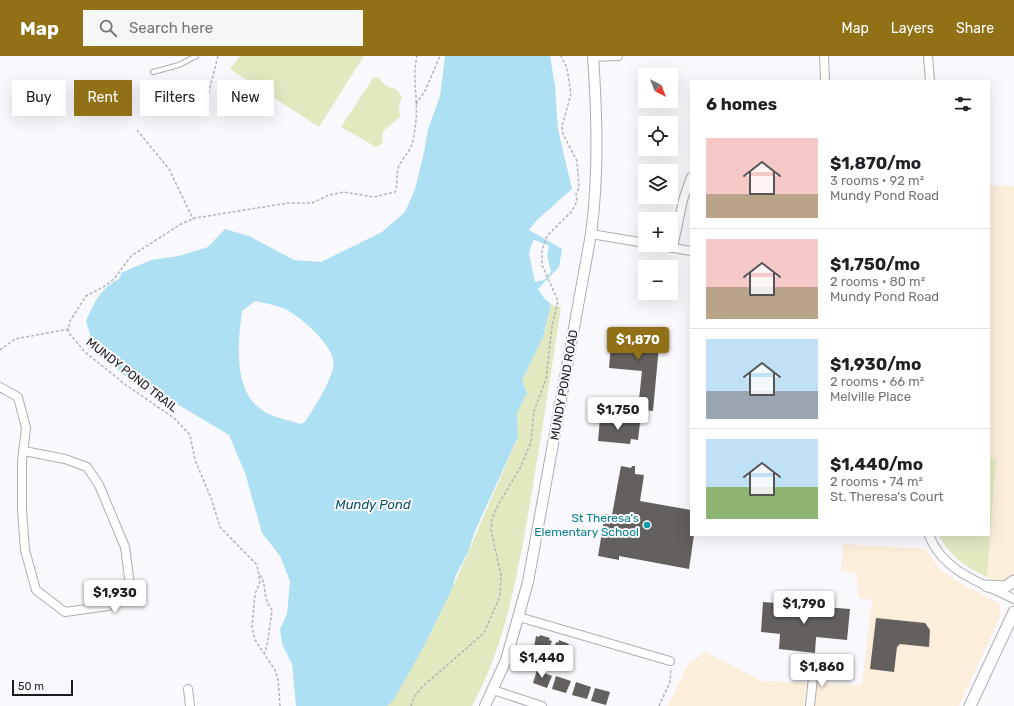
<!DOCTYPE html>
<html lang="en">
<head>
<meta charset="utf-8">
<style>
	:root { --surface:#fff; --page:#f6f6f6; --text:#202124; --muted:#757577; --line:#e0e0e0; --accent:#917016 }
	body { margin:0; font-family:Rubik,sans-serif; background:var(--page); color:var(--text); height:100vh; display:flex; flex-direction:column; font-size:15px; white-space:nowrap }
	* { box-sizing:border-box; margin:0 }
	p { font-size:13px; color:var(--muted) }
	.icon { flex:none; width:22px; height:22px; fill:none; stroke:currentColor; stroke-width:2; stroke-linecap:round; stroke-linejoin:round }
	.map { position:relative; flex:1; overflow:hidden }
	.drawer { position:absolute; left:690px; top:24px; width:300px; height:456px; display:flex; flex-direction:column; background:var(--surface); border-radius:0px; box-shadow:0 4px 16px #0002 }
	.drawer>* { flex:none }
	.guide { position:absolute; left:12px; top:24px; width:380px; height:36px; display:flex; gap:8px }
	.needle { width:26px; rotate:138deg }
	.fabs { position:absolute; left:638px; top:12px; display:grid; gap:8px }
	.fabs a { display:grid; place-items:center; width:40px; height:40px; border-radius:0px; background:var(--surface); box-shadow:0 4px 16px #0002; font-size:20px }
	.scale { position:absolute; left:12px; bottom:10px; width:61px; box-sizing:border-box; padding-left:4px; border:2px solid #1c1c1e; border-top:0; font-size:11px; line-height:14px; white-space:nowrap; color:#1c1c1e; -webkit-text-stroke:3px #f9f9fd; paint-order:stroke }
	.price { position:absolute; translate:-50% -34px; padding:0 9px; border-radius:4px; background:#fff; color:#222; font-size:13px; line-height:26px; filter:drop-shadow(0 1px 2px #0008) }
	.price::after { content:''; position:absolute; left:50%; top:24px; width:12px; height:9px; margin-left:-6px; background:inherit; clip-path:polygon(0 0,100% 0,50% 100%) }
	.price.current { background:var(--accent); color:#fff }
	ul { padding:0; list-style:none }
	li { display:flex; align-items:center; gap:12px; height:100px; padding:0 16px }
	li+li { border-top:1px solid var(--line) }
	li span { display:grid; place-items:center; flex:none; width:112px; height:80px; border-radius:0px; color:#555 }
	li>.icon { margin-inline-start:auto }
	span .icon { width:48px; height:48px; fill:#fffc; stroke-width:1 }
	li b { font-size:17px }
	h2 { display:flex; justify-content:space-between; align-items:center; height:48px; padding:0 16px; font-size:17px }
	.pill { padding:0 14px; border-radius:0px; background:var(--surface); box-shadow:0 4px 16px #0002; font-size:14px; line-height:36px }
	.pill.current { background:var(--accent); color:#fff }
	header { display:flex; align-items:center; gap:24px; box-sizing:border-box; height:56px; padding:0 20px; background:var(--accent); color:#fff }
	header strong { font-size:19px }
	nav { display:flex; gap:22px; margin-inline-start:auto; font-size:14px }
	.search { width:280px; height:36px; background:var(--page); display:flex; align-items:center; gap:10px; box-sizing:border-box; padding:0 14px; border-radius:0px; color:var(--muted); font-size:15px }
	.map>svg:first-child { display:block }
	.commercial { fill:#fbeeda }
	.green { fill:#e2e9c1 }
	.water { fill:#aee0f4; fill-rule:evenodd }
	.building { fill:#63605e }
	.lines { fill:none; stroke-linecap:round; stroke-linejoin:round }
	.service-casing { stroke:#adaeb2; stroke-width:6 }
	.minor-casing { stroke:#adaeb2; stroke-width:10 }
	.tertiary-casing { stroke:#adaeb2; stroke-width:12 }
	.secondary-casing { stroke:#adaeb2; stroke-width:13 }
	.path { stroke:#b3b3b6; stroke-width:1.5; stroke-dasharray:3 2; stroke-linecap:butt }
	.service { stroke:#fff; stroke-width:4 }
	.minor { stroke:#fff; stroke-width:8 }
	.tertiary { stroke:#fff; stroke-width:10 }
	.secondary { stroke:#fff; stroke-width:11 }
	.culture-dot { fill:#0f9aa8; stroke:#f9f9fd; stroke-width:1.5 }
	.labels { text-anchor:middle; dominant-baseline:central; stroke-width:4; stroke-linejoin:round; paint-order:stroke }
	.street-label { font-size:12px; fill:#1c1c1e; stroke:#f9f9fd }
	.culture-label { font-size:12px; fill:#0d838f; stroke:#f9f9fd; text-anchor:end }
	.water-label { font-size:13px; font-style:italic; fill:#0e5166; stroke:#f9f9fd }
</style>
</head>
<body>
<header>
<strong>Map</strong>
<div class="search"><svg class="icon" aria-label="search" viewBox="0 0 24 24"><circle cx="10" cy="10" r="6"/><path d="M15 15l6 6"/></svg>Search here</div>
<nav><a>Map</a><a>Layers</a><a>Share</a></nav>
</header>
<div class="map">
<svg width="1014" height="650" viewBox="0 0 1014 650">
	<rect width="100%" height="100%" fill="#f9f9fd"/>
	<path class="commercial" d="M989,129L1014,130V519L1005,525L1000,526L987,521L996,403L989,402Z
		M843,488L925,493L939,512L956,525L1000,548V560L959,650H668L688,608L705,596L762,625L862,629L872,544L859,542L856,518L841,514Z"/>
	<path class="green" d="M240,0H364L319,71L230,13Z
		M378,21L385,29L397,34L402,41L399,49L400,61L383,75L382,88L376,91L341,71L373,22Z
		M551,248L561,251C551,317 541,382 530,447C518,516 506,588 472,650H386L395,641L453,531L518,381L517,357L527,337L522,324L543,281Z
		M989,402L996,403L987,521C967,512 949,500 939,479H989Z"/>
	<path class="water" d="M445,0H550L555,30L558,73L572,133L537,164L529,174L562,193L559,211L538,233L544,242L551,248L543,281L522,324L527,337L517,357L518,381L475,475L468,496L455,521L453,531L423,592L393,645L387,650H296L292,608L282,588L280,573L287,558L290,525L280,500L262,477L245,417L229,379L150,332L124,319L94,293L86,265C95,245 100,233 120,222L121,217L151,204L179,200L208,191L225,173L249,180L294,204L321,206L382,176L405,156L415,133L424,96L428,73L440,40ZM535,184L549,190L547,199L551,216L544,224L535,226L529,197L533,185ZM255,245C264,247 276,249 285,253C300,260 339,293 333,312C328,331 315,350 305,366L300,368C289,364 275,362 265,356C232,337 238,286 242,255Z"/>
	<path class="building" d="M612,275L660,279L653,355L638,353L642,315L609,312Z
		M600,362L640,367L638,384L631,383L630,388L598,385Z
		M621,410L631,412L632,410H635V418L644,419L640,445L691,454V479H694L689,513L619,500V504L598,500L605,458L612,459Z
		M763,546L850,553L847,584L816,581L815,597L779,593L780,578L761,576Z
		M876,562L925,567L930,574L929,591L900,588L897,591L894,616L870,613Z
		M540,579L550,582L549,584L552,585L548,595L534,591L536,580L539,581Z
		M559,584L569,588L568,590L571,591L568,601L553,597L556,586L558,587Z
		M537,614L552,620L547,632L533,627Z
		M556,620L571,625L566,637L552,633Z
		M576,626L591,631L587,643L572,639Z
		M595,632L610,636L606,649L591,645Z"/>
	<g class="lines">
		<g class="service-casing">
			<path id="service" d="M153,16L179,9L196,0"/>
		</g>
		<g class="minor-casing">
			<path id="minor" d="M824,0L825,25
				M928,0L930,25
				M593,1L618,0
				M591,178L645,187
				M656,189L691,195
				M673,192L683,144L691,121
				M0,331L18,341L26,372L22,405V454L25,494L36,534L65,556L108,550L130,529L125,491L99,429L87,411L65,403L24,395
				M929,479C943,516 982,527 1014,543
				M519,561L670,605
				M188,633L190,650
				M493,634L542,650
				M810,650L814,612"/>
		</g>
		<g class="tertiary-casing">
			<path id="tertiary" d="M485,650L506,604L528,526L591,178C599,118 597,60 593,0"/>
		</g>
		<g class="secondary-casing">
			<path id="secondary" d="M987,530L1005,531L1014,525
				M970,650L1014,556"/>
		</g>
		<path class="path" d="M162,44L170,40L205,51L218,0
			M416,48L425,35L440,0
			M137,74L169,113L193,163
			M0,294L15,283L69,273
			M260,519C268,531 261,539 272,554L267,590L264,598
			M280,650L278,623L275,614L255,584L252,571L255,538L260,526L257,509L220,471L211,442L195,404L190,379L174,362L126,329L85,296L68,276L70,265L86,240L105,230L114,223L131,200L181,168L195,162L288,147H312L329,139L344,136L374,141L395,136C398,128 396,121 398,112C401,104 407,99 411,91C414,83 415,73 416,64C418,43 412,22 417,0
			M411,650L414,641L422,631L484,577L500,540L501,519L491,474L492,463L498,449L520,412L531,386L534,355L546,323L552,270L558,245L542,209V194L547,180L572,155L577,145L576,138L579,132L577,105L563,78L562,70L571,38L567,12L561,0
			M659,650L670,626L671,612"/>
		<use href="#service" class="service"/>
		<use href="#minor" class="minor"/>
		<use href="#tertiary" class="tertiary"/>
		<use href="#secondary" class="secondary"/>
	</g>
	<circle class="culture-dot" cx="647" cy="469" r="4"/>
	<g class="labels">
		<g class="street-label">
			<text transform="translate(132 319) rotate(38)">MUNDY POND TRAIL</text>
			<text transform="translate(564 329) rotate(-80)">MUNDY POND ROAD</text>
		</g>
		<g class="culture-label">
			<text x="639" y="462">St Theresa's<tspan x="639" dy="14">Elementary School</tspan></text>
		</g>
		<g class="water-label">
			<text x="373" y="448">Mundy Pond</text>
		</g>
	</g>
</svg>
<div class="fabs">
<a><svg class="needle" viewBox="-14 -14 28 28"><path d="M0-13l5 13h-10z" fill="#e53935"/><path d="M0 13l5-13h-10z" fill="#757577"/></svg></a>
<a><svg class="icon" aria-label="locate" viewBox="0 0 24 24"><circle cx="12" cy="12" r="6"/><path d="M12 2v4M12 18v4M2 12h4M18 12h4"/></svg></a>
<a><svg class="icon" aria-label="layers" viewBox="0 0 24 24"><path d="M12 4l9 5-9 5-9-5zM3 14l9 5 9-5"/></svg></a>
<a>+</a>
<a>−</a>
</div>
<div class="scale">50 m</div>
<b class="price current" style="left:638px;top:305px">$1,870</b>
<b class="price" style="left:618px;top:375px">$1,750</b>
<b class="price" style="left:115px;top:558px">$1,930</b>
<b class="price" style="left:804px;top:569px">$1,790</b>
<b class="price" style="left:542px;top:623px">$1,440</b>
<b class="price" style="left:822px;top:632px">$1,860</b>
<div class="guide">
<a class="pill">Buy</a>
<a class="pill current">Rent</a>
<a class="pill">Filters</a>
<a class="pill">New</a>
</div>
<section class="drawer">
<h2>6 homes<svg class="icon" aria-label="filters" viewBox="0 0 24 24"><path d="M4 7h16M4 17h16"/><circle cx="9" cy="7" r="2"/><circle cx="15" cy="17" r="2"/></svg></h2>
<ul>
<li><span style="background:linear-gradient(#f6c9c9 70%,#b9a48a 0)"><svg class="icon" aria-label="home" viewBox="0 0 24 24"><path d="M3 11l9-7 9 7M6 9v11h12V9"/></svg></span><div><b>$1,870/mo</b><p>3 rooms · 92 m²</p><p>Mundy Pond Road</p></div></li>
<li><span style="background:linear-gradient(#f6c9c9 60%,#b9a48a 0)"><svg class="icon" aria-label="home" viewBox="0 0 24 24"><path d="M3 11l9-7 9 7M6 9v11h12V9"/></svg></span><div><b>$1,750/mo</b><p>2 rooms · 80 m²</p><p>Mundy Pond Road</p></div></li>
<li><span style="background:linear-gradient(#bfe0f5 65%,#9aa5b1 0)"><svg class="icon" aria-label="home" viewBox="0 0 24 24"><path d="M3 11l9-7 9 7M6 9v11h12V9"/></svg></span><div><b>$1,930/mo</b><p>2 rooms · 66 m²</p><p>Melville Place</p></div></li>
<li><span style="background:linear-gradient(#bfe0f5 60%,#8fb573 0)"><svg class="icon" aria-label="home" viewBox="0 0 24 24"><path d="M3 11l9-7 9 7M6 9v11h12V9"/></svg></span><div><b>$1,440/mo</b><p>2 rooms · 74 m²</p><p>St. Theresa's Court</p></div></li>
</ul>
</section>
</div>
</body>
</html>
